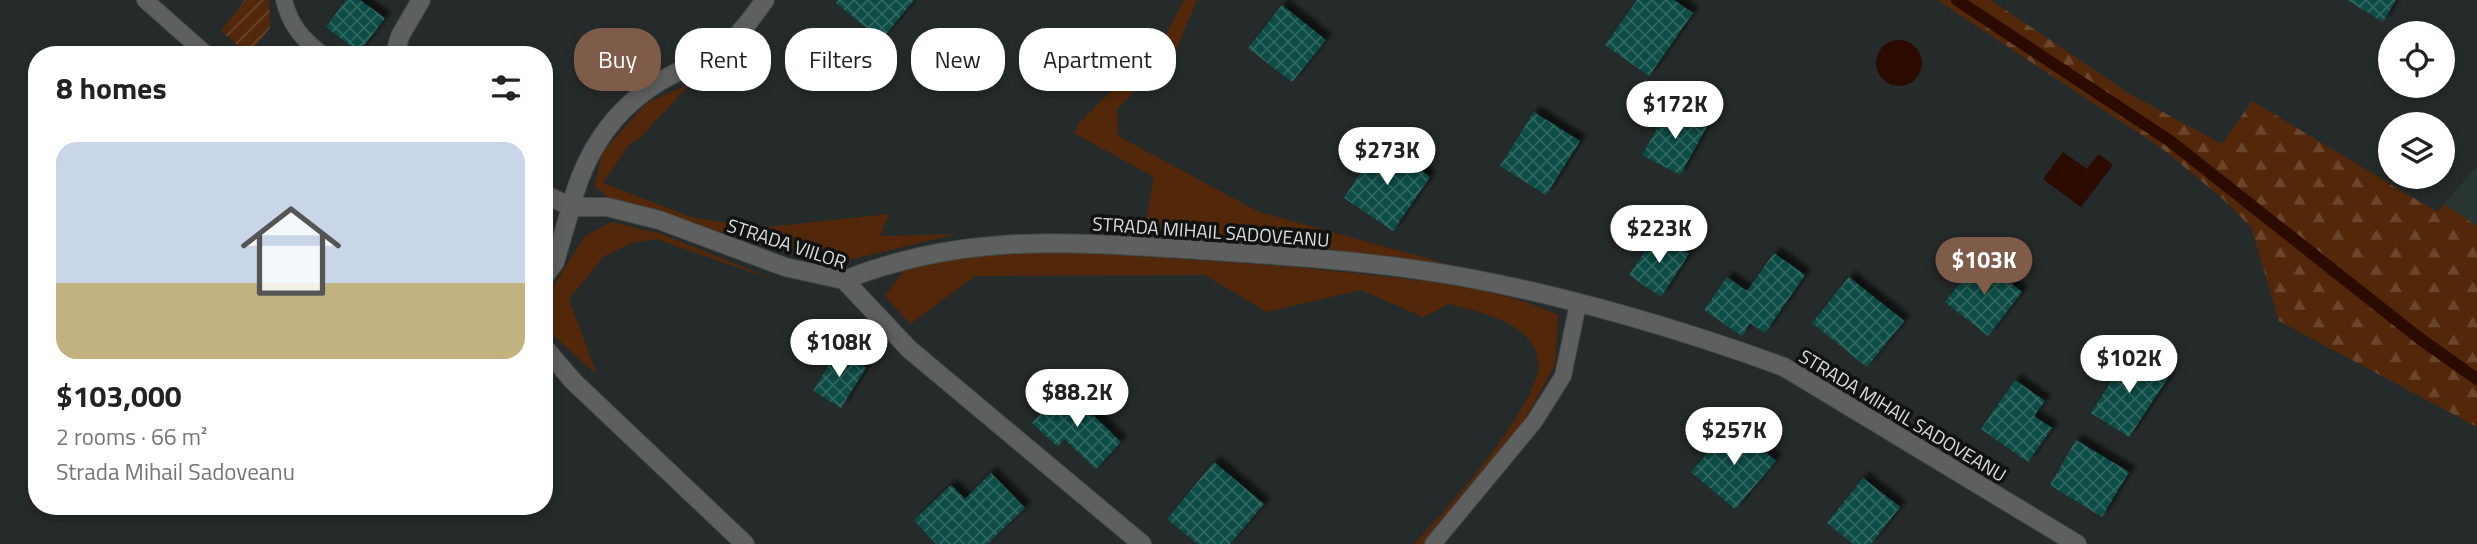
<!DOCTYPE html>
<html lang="en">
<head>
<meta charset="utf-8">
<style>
	:root { --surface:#fff; --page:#f6f6f6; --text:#222; --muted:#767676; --accent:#7e5c49 }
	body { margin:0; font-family:"Titillium Web",sans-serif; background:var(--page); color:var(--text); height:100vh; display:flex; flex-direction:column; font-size:26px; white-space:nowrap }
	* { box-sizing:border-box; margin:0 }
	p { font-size:23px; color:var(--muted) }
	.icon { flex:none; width:38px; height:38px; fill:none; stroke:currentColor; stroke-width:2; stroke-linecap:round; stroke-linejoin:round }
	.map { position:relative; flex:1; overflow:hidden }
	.panel { position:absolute; left:28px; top:46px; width:525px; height:469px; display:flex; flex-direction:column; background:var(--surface); border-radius:28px; box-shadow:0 4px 10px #0003 }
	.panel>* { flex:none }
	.hud { position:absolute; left:574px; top:28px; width:665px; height:63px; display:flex; gap:14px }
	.tools { position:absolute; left:2378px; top:21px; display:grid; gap:14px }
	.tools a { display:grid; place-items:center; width:77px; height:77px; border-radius:50%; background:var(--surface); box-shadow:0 4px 10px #0003; font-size:35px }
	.price { position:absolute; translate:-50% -60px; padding:0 16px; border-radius:24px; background:#fff; color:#222; font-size:23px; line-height:46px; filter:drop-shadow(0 2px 4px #0008) }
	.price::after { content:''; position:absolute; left:50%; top:42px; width:21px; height:16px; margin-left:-10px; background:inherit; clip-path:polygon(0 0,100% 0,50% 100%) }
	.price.on { background:var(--accent); color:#fff }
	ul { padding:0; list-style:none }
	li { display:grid; align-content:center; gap:14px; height:371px; padding:0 28px }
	li span { display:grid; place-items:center; height:217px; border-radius:21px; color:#555 }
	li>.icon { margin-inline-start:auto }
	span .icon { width:126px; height:126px; fill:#fffc; stroke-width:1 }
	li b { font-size:30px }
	h2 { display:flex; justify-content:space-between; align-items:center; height:84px; padding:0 28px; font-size:30px }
	.pill { padding:0 24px; border-radius:28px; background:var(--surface); box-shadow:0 4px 10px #0003; font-size:24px; line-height:63px }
	.pill.on { background:var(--accent); color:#fff }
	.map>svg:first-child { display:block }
	.built { fill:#283533 }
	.green { fill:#53270a }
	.forest { fill:url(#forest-firs) }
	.garden { fill:url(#garden-furrows) }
	.water { fill:#2b0a00 }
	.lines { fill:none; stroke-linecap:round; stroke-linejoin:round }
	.stream { stroke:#2b0a00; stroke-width:12 }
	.building { fill:url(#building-cross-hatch); filter:url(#shadow) }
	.service-casing { stroke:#424747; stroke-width:18 }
	.minor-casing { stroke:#424747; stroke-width:20 }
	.service { stroke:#5d605f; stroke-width:16 }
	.minor { stroke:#5d605f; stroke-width:18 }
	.labels { text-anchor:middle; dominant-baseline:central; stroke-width:7; stroke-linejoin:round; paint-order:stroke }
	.street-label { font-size:19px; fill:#dadddd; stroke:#101312 }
</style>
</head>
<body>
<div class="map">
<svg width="2477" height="544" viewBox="0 0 2477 544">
	<defs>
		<pattern id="forest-firs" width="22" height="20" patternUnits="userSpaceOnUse" patternTransform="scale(1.75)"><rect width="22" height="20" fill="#53270a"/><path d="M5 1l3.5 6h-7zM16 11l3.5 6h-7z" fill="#6b462d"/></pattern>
		<pattern id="garden-furrows" width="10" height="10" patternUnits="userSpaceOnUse" patternTransform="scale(1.75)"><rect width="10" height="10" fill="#53270a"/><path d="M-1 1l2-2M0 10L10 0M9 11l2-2" fill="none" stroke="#6b462d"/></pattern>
		<pattern id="building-cross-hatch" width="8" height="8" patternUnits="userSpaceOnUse" patternTransform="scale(1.75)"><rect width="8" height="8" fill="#0f4e46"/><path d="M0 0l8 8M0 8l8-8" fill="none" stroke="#316760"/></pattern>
		<filter id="shadow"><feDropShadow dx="6" dy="-6" stdDeviation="2" flood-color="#0009"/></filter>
	</defs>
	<rect width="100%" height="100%" fill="#252b2a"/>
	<path class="built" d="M2477,166V226L2444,204Z"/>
	<path class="green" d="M1184,0H1197L1177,48L1117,109L1118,136L1259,212L1448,264L1144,231L1154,177L1074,133L1079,123L1163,40Z
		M690,84L638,140L630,143L603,183L691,217L758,228L889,214L880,236L955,234L842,262L740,238L614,201L594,186L603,152L646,103Z
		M611,222L662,234L780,282L656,239L632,243L604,256L569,299L597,375L544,327V301L585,236Z
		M1056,251C1161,258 1266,263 1371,275C1434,282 1500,288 1558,315L1555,365L1524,421L1434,535L1426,544H1414C1450,506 1525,421 1538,372C1540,367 1538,356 1536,351C1523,320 1478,312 1449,304L1423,317L1361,290L1267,312L1205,275L975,276L910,324L885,296L906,268L941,257Z"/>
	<path class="forest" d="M1937,0H1991L2128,93L2222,144L2252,101L2437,212L2444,204L2477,226V427L2279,321L2251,227L2223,199L2164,150Z"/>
	<path class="garden" d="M245,0H269L270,28L248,54L221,31Z"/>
	<path class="water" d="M1876 63a23 23 0 1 1 46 0a23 23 0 1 1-46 0Z
		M2063,152L2087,169L2099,154L2113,165L2081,207L2043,179Z"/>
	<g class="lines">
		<path class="stream" d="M1957,0L2170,141L2419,338L2477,379"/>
	</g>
	<path class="building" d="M346,0H360L385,18L359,52L326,27Z
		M838,0H914L881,40L836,3Z
		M1637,0H1674L1693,13L1649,76L1605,45Z
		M2347,0H2396L2383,22Z
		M1282,5L1326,40L1292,82L1248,48Z
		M1670,106L1707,127L1680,175L1642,155Z
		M1534,112L1580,141L1546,195L1500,166Z
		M1381,142L1430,177L1393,231L1344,198Z
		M1657,233L1689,254L1661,297L1629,275Z
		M1774,253L1805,275L1765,333L1750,323L1742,336L1704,310L1727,277L1747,291Z
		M1980,258L2022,292L1988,336L1945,302Z
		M1849,277L1904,321L1867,367L1812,323Z
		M838,350L866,368L841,408L813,391Z
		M2129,353L2168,378L2129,437L2091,413Z
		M2015,380L2045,401L2034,416L2052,428L2028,462L1981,429Z
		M1065,388L1121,442L1096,469L1064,439L1058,447L1032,423Z
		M1732,424L1776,461L1735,509L1691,472Z
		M2076,440L2129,472L2102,517L2050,485Z
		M1214,462L1264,504L1230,544H1198L1167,519Z
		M991,473L1025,508L987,544H936L914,520L951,485L965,499Z
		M1863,478L1900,507L1871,544H1853L1827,523Z"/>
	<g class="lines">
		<g class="service-casing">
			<path id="service" d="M145,0L206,54
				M284,0C290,25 302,39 322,54
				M1433,544L1534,422L1563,376L1578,304"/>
		</g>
		<g class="minor-casing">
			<path id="minor" d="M395,54L400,36L421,0
				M544,194L571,207C584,154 613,110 659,82C681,68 706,62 726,46C742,33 753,16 765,0
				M544,277L555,262L571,207H607L659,220L785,267L844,280L909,349L1142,544
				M844,280C966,232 1070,242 1199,250C1287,256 1375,261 1463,277C1567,296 1684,330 1784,367L2077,544
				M544,347L573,381L745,544"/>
		</g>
		<use href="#service" class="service"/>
		<use href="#minor" class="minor"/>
	</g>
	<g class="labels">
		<g class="street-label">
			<text transform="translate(1211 231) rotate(4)">STRADA MIHAIL SADOVEANU</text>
			<text transform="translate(787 243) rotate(18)">STRADA VIILOR</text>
			<text transform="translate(1903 415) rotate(31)">STRADA MIHAIL SADOVEANU</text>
		</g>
	</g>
</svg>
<div class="tools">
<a><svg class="icon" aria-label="locate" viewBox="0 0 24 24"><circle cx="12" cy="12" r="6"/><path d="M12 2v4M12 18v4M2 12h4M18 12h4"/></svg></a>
<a><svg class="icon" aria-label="layers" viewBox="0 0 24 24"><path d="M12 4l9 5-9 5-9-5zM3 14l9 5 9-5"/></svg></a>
</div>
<b class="price" style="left:1675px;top:141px">$172K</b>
<b class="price" style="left:1387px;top:187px">$273K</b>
<b class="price" style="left:1659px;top:265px">$223K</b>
<b class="price on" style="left:1984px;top:297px">$103K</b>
<b class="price" style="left:839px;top:379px">$108K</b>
<b class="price" style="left:2129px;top:395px">$102K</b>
<b class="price" style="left:1077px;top:429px">$88.2K</b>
<b class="price" style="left:1734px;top:467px">$257K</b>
<div class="hud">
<a class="pill on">Buy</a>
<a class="pill">Rent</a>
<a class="pill">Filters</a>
<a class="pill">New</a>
<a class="pill">Apartment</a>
</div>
<section class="panel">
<h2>8 homes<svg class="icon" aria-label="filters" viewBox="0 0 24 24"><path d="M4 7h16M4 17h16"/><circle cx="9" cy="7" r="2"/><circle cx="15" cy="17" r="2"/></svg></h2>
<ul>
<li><span style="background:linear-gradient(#c9d6e8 65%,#c2b280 0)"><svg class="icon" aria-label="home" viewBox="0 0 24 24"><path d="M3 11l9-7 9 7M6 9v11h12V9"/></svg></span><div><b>$103,000</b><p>2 rooms · 66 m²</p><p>Strada Mihail Sadoveanu</p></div></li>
</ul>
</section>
</div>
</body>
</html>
